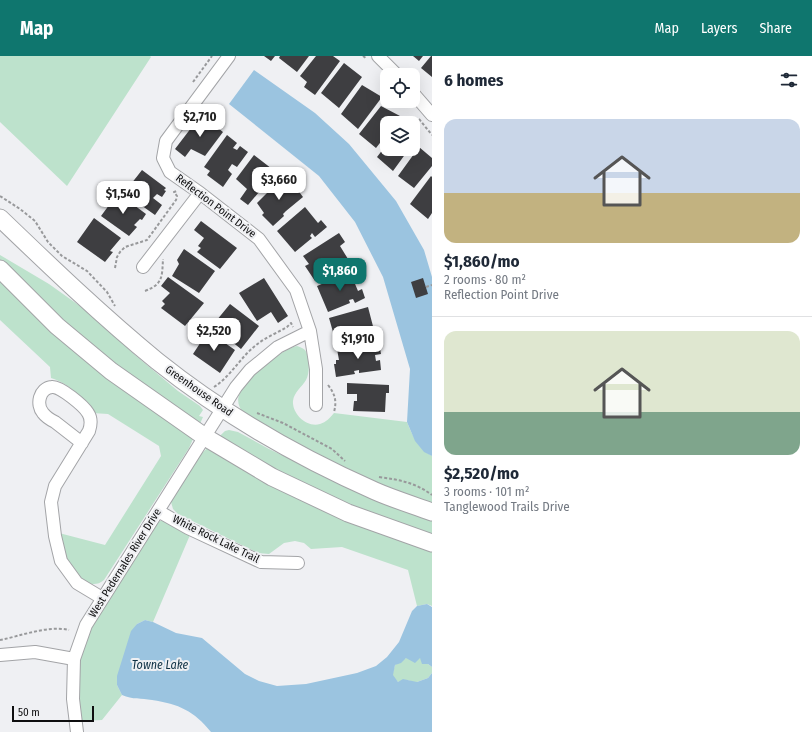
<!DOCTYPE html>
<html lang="en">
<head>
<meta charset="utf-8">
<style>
	:root { --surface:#fff; --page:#f2f2f3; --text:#1f2937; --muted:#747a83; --line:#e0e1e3; --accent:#0f766e }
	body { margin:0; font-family:"Fira Sans Condensed",sans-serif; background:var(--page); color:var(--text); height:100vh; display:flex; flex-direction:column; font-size:15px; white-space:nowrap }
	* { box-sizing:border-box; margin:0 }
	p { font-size:13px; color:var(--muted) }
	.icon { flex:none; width:22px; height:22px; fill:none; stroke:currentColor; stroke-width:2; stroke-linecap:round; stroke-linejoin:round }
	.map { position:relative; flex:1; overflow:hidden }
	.drawer { display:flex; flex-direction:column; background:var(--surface); width:380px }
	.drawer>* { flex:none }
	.controls { position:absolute; left:380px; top:12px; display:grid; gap:8px }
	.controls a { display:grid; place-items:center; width:40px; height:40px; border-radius:8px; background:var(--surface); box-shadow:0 4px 16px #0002; font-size:20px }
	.scale { position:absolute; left:12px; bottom:10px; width:82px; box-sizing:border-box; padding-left:4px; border:2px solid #0e0e0f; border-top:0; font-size:11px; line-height:14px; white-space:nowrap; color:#0e0e0f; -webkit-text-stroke:3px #eff0f3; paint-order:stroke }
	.price { position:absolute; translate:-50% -34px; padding:0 9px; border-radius:8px; background:#fff; color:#222; font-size:13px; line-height:26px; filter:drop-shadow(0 1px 2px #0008) }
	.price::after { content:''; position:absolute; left:50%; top:24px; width:12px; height:9px; margin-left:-6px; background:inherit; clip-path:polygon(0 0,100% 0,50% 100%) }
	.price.current { background:var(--accent); color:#fff }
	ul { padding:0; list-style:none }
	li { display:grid; align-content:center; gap:8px; height:212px; padding:0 12px }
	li+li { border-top:1px solid var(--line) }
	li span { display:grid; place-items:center; height:124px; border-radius:12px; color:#555 }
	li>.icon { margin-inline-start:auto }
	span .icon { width:72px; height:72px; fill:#fffc; stroke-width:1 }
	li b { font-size:17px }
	h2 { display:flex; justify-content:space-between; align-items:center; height:48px; padding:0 12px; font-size:17px }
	header { display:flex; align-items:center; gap:24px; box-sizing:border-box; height:56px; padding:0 20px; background:var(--accent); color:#fff }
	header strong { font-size:19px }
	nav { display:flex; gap:22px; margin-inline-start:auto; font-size:14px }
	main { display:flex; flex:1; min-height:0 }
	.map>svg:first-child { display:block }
	.green { fill:#bde2cc }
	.water { fill:#9bc4e0 }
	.building { fill:#3e3e41 }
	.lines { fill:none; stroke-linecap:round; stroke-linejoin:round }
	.street-casing { stroke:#a3a4a7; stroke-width:14 }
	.secondary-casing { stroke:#a3a4a7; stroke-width:19 }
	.path { stroke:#98999b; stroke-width:2; stroke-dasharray:3 2; stroke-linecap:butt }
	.street { stroke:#fff; stroke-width:12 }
	.secondary { stroke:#fff; stroke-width:17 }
	.labels { text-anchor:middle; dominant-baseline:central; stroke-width:4; stroke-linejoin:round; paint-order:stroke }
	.street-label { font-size:11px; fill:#0e0e0f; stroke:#eff0f3 }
	.water-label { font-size:12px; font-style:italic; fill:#0e3044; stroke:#eff0f3 }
</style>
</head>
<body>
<header>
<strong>Map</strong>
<nav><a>Map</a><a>Layers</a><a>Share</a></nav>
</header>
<main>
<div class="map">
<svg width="432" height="676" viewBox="0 0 432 676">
	<rect width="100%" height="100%" fill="#eff0f3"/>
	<path class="green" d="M0,0H150L151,1L67,130L0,66Z
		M0,199L49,228L94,260L135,299L178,335L200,350L203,354L199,360L203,361L189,392L104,524C90,536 75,519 68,507C63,498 61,487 59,477L105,489L161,400L159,390L108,358L92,357C85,341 67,327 51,322L50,311L0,264Z
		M297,290C300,291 303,292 305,294C310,301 310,317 306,324C302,331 294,336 293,345C292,358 307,372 320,368C326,366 330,362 334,357L407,366C413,381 418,392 432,400V449L348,415L295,388L243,357C239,351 236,344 240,337C247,322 281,293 297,290Z
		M229,374L238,376L269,393L313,414L432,462V550L427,548L417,550L408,514L342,491L311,493L304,487L295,485L284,487L269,498L258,497L178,458L173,453L171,446L174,440L201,398L225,375Z
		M160,465H166L190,479L153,566L145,564L137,568L117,629L122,639L102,664L81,665L78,640V618L81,598L94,565L155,469Z
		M406,602H420L432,611V617L428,622L417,626H413L408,624L398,626L392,620L395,609Z"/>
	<path class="water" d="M254,14L315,57L349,88L396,145L424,194L432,221V400L424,396L415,385L407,366L410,313L383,221L355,166L319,120L229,48Z
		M427,548L432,551V611L428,608H422L420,602L415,607L406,602L401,607L395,609L393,619L398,626L403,623L417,626L428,622L432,617V676H211C194,655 179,648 152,644C141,642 133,644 122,639L117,629V620L131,575L137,568L145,564L153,566L176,577L202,582L245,618L259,625L277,630L306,628L357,617L376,610L387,601L399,586L412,555L417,550Z"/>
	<path class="building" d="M264,0H275L271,5Z
		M280,0H309L297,16L279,2Z
		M316,0H333L340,5L315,39L304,31L307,26L300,20Z
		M413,0H423L419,5Z
		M431,0H432V21L421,12Z
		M344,7L362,21L339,52L321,37Z
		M362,29L382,41L358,73L341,58Z
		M381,50L400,60L395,67H387V78L376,92L359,78Z
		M201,59L223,76L205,100L191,93L185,101L175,93Z
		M227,79L237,87L233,92L237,94L240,90L248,96L237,111L232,108L228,114L232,118L223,131L207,119L210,115L204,111Z
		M387,88V93H409L393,115L377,101Z
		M419,91L432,102V110L414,132L398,120Z
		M254,99L276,116L248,149L240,143L247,133L236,123Z
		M142,114L166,132L164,134L166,135L162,141L157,138L153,142L162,149L155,159L121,135L126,128H131Z
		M284,120L294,129L290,134L293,137L297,133L303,141L286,155L283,158L284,160L273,170L262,159L264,157L257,147Z
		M431,120L432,121V157L428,163L410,148Z
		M118,137L146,158L142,164L140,163L134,169L137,171L129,180L101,160Z
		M305,151L318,167L321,164L327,171L315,181L312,177L310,180L312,182L295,196L277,175Z
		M94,162L121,182L110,195L113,196L105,206L77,186Z
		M201,165L237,192L220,213L197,196L201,192L198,190L204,182L194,174Z
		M339,177L345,186L340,190L348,203L334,213L333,211L328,214L329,216L315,225L305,210L309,208L303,200Z
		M184,193L215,215L199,237L172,220L179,208L177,204Z
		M350,216L358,235L362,233L365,242L355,247L353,243L349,244L350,247L328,256L317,230Z
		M168,221L204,247L185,270L161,252L165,248L162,245L170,237L161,230Z
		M264,222L288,260L278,267L271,256L257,265L239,237Z
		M423,222L428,238L416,242L411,226Z
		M230,248L259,270L241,293L212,270Z
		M368,251L375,278L337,290L329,262Z
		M208,275L235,294L220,317L193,298Z
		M379,287L381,298L375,299L376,305L380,304L381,314L359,317V314L354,315L355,318L336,321L334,308H336V304H339L337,293Z
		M347,327L389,329V337H386L385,356L353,355L354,345H357V338H347Z"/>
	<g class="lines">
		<g class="street-casing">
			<path id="street" d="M229,0L166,85L163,102L170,116L200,137L259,183L296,234L310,275L316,313V349
				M378,0L397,19
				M413,37L432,59
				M143,211L200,137
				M82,387C73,380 64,373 55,366C51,364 46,361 43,357C36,349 39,332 52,331C60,330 84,350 88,357C92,363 91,369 89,375L55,430L51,446L55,480L61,505L77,527L102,542
				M158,455L188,472L261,506L298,507
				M0,599L35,596L74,603
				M77,676L73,643L74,603L86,569L236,331L250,314L278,291L310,275"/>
		</g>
		<g class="secondary-casing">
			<path id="secondary" d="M0,162C51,211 102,260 157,305C222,357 298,401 375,435C393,443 413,449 432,456
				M0,213L57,270L111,315L205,381L272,421L348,457L432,487"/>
		</g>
		<path class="path" d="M363,0L367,3
			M193,26L212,0
			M419,63L432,79
			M0,140L20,153L35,165L48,186L62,200L87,215L107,236L115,250
			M115,212L117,201L120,196L125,191L147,184L176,144L177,140L174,136L177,135
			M426,231L432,229
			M145,235C163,228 162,221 163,203
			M328,329C335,338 337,345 334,356
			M214,331C230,321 240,302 255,290C264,282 277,277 287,271L291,267L293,271
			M257,357L283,367L332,393L345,405
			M379,421C400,424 414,426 432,439
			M0,584C21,580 48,569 69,574"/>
		<use href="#street" class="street"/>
		<use href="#secondary" class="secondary"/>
	</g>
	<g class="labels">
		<g class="street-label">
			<text transform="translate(216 150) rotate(37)">Reflection Point Drive</text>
			<text transform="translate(199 335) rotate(35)">Greenhouse Road</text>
			<text transform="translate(216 483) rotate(26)">White Rock Lake Trail</text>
			<text transform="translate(125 507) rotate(-58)">West Pedernales River Drive</text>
		</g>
		<g class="water-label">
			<text x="160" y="609">Towne Lake</text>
		</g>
	</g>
</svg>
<div class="controls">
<a><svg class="icon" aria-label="locate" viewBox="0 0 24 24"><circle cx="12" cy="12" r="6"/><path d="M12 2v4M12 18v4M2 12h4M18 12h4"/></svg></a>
<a><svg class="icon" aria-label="layers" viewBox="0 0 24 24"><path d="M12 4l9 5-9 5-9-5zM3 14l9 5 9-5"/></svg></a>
</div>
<div class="scale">50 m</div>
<b class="price" style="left:200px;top:82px">$2,710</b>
<b class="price" style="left:279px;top:145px">$3,660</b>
<b class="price" style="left:123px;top:159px">$1,540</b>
<b class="price current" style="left:340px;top:236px">$1,860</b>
<b class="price" style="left:214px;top:296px">$2,520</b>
<b class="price" style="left:358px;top:304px">$1,910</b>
</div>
<section class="drawer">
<h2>6 homes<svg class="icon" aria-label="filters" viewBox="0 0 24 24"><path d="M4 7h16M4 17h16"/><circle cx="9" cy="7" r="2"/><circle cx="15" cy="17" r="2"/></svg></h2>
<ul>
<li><span style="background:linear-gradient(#c9d6e8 60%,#c2b280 0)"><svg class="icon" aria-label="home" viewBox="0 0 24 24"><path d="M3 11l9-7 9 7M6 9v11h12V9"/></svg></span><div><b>$1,860/mo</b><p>2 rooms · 80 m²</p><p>Reflection Point Drive</p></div></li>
<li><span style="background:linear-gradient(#dfe7d0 65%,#7fa58c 0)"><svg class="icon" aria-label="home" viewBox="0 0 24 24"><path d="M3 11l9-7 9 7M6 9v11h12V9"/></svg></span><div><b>$2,520/mo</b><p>3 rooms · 101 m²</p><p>Tanglewood Trails Drive</p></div></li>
</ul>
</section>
</main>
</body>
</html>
